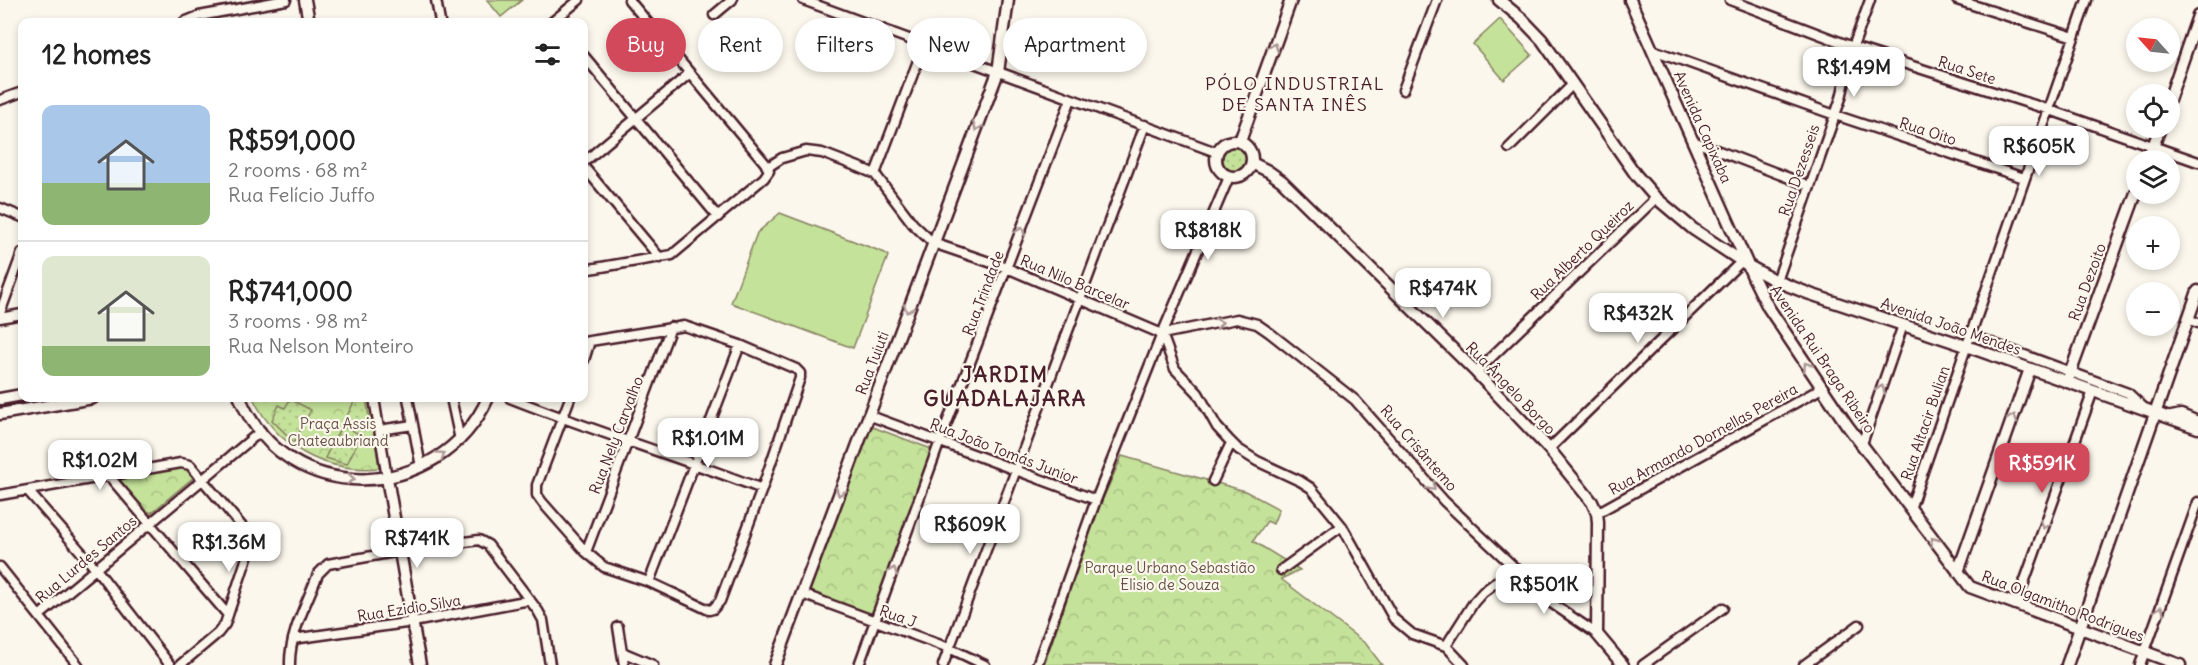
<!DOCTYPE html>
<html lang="en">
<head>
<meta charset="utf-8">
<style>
	:root { --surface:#fff; --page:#f2f2f2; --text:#222; --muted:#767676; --line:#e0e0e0; --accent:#d1495b }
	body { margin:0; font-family:Delius,sans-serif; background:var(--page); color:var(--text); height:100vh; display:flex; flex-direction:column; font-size:22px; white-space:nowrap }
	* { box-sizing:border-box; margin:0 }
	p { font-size:20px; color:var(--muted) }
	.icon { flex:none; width:33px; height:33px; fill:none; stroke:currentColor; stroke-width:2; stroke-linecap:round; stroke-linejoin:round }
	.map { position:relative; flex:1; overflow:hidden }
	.drawer { position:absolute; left:18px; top:18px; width:570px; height:384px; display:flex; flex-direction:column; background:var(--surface); border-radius:12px; box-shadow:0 3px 9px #0003 }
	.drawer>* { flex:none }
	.guide { position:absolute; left:606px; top:18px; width:570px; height:54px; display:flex; gap:12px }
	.needle { width:39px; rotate:297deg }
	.tools { position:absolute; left:2126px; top:18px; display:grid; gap:12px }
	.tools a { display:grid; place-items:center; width:54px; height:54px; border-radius:50%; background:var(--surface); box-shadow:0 3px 9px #0003; font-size:30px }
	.price { position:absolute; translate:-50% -51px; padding:0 14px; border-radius:12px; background:#fff; color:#222; font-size:20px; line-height:39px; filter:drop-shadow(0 2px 3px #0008) }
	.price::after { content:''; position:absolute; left:50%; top:36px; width:18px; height:14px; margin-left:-9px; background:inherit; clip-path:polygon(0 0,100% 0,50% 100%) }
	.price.current { background:var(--accent); color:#fff }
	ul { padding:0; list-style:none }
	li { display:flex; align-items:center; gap:18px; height:150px; padding:0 24px }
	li+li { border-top:2px solid var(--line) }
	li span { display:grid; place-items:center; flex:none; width:168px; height:120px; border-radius:12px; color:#555 }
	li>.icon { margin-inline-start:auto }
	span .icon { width:72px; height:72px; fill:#fffc; stroke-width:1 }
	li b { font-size:26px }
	h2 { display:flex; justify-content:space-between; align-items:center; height:72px; padding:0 24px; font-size:26px }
	.pill { padding:0 21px; border-radius:27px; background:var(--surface); box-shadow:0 3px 9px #0003; font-size:21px; line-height:54px }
	.pill.current { background:var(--accent); color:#fff }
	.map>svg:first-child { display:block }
	.grass { fill:#c4e299; stroke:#878062; stroke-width:1.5 }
	.forest { fill:url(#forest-crowns); stroke:#878062; stroke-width:1.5 }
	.garden { fill:url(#garden-dots); stroke:#878062; stroke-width:1.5 }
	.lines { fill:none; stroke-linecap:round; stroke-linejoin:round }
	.street-casing { stroke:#4a1f2b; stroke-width:13 }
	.secondary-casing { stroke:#4a1f2b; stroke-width:15 }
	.street { stroke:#fbf7ec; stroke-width:8 }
	.secondary { stroke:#fbf7ec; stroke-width:10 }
	.oneway { stroke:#ab9695 }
	.labels { text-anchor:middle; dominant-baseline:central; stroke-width:4.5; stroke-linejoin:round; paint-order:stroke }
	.street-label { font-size:15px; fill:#4a1f2b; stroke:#fbf7ec }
	.park-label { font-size:15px; fill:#685046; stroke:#fbf7ec }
	.quarter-label { font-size:18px; letter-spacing:1.5px; fill:#4a1f2b; stroke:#fbf7ec }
	.district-label { font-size:21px; font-weight:bold; letter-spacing:1.5px; fill:#4a1f2b; stroke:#fbf7ec }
</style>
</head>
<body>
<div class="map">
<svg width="2198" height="665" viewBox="0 0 2198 665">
	<defs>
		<pattern id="forest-crowns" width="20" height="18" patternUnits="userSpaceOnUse" patternTransform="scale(1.5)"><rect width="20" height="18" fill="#c4e299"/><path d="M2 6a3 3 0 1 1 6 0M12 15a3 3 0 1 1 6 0" fill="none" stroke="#aac184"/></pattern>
		<pattern id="garden-dots" width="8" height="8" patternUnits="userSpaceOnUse" patternTransform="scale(1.5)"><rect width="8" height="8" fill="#c4e299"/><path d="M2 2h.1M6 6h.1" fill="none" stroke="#aac184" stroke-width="1.8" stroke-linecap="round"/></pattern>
	</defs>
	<rect width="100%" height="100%" fill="#fbf7ec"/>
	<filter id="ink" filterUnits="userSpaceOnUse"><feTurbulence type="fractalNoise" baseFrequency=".0167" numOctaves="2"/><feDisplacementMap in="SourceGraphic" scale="12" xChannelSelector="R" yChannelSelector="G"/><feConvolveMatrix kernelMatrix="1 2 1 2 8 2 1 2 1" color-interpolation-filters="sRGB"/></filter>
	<g filter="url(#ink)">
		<path class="grass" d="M487,0H522L501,17Z
			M1500,19L1532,55L1504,80L1473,44Z
			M780,213L885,253L888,256L853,348L731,303L757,233Z"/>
		<path class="forest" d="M253,398H369L379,468C324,473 277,447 253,398Z
			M870,426L934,450L872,616L808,592Z
			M1122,456L1245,491L1279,509L1273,524L1267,521L1253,541L1300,570L1281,579L1366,644L1382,665H1044L1097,512Z
			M182,468L189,469L194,477L151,513L144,509L120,481L124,477Z"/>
		<path class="garden" d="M1220 159a13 13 0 1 1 26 0a13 13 0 1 1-26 0Z
			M288,398L311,410L294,442L272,420L279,405L285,408L289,401Z
			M356,398H366L369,417L364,430L345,420Z
			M342,425L361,435L347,464L325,458Z"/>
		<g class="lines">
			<g class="street-casing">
				<path id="street" d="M436,0L440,22
					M803,0L1216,152
					M1730,0L1853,47L2050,110L2198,162
					M1957,0L2074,37
					M714,15L732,0
					M184,22L199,16L286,0
					M552,22L579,0
					M1653,50L1835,115L2024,178
					M584,56L718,217
					M1403,90L1437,0
					M0,100L22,92
					M1693,141L1810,186
					M1509,148L1573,84
					M584,162L690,73
					M584,167L660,258
					M768,167L782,158L806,151L822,153L861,168L875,174L913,224L933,243L1007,268L1162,334
					M875,174L924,45
					M0,208L22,217
					M584,270L672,255L764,178L769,171L765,163L629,0
					M1777,281L1841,98L1853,47L1870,0
					M0,313L22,253
					M0,318L22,314
					M2188,319L2198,323
					M1162,334L1237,319L1257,324L1270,333L1355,400L1444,501L1515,568L1544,598L1597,634
					M1162,334L1175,369L1198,393L1217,427L1228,439L1238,449L1257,461L1300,481L1311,488L1342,526L1394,619L1412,634L1446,646L1464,665
					M1970,335L2128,393L2143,407
					M584,360L590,341
					M1476,372L1656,198
					M374,398L387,478
					M408,398L421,467
					M451,398L460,440
					M510,398C593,431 679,457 762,489
					M570,398L537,485V495L542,502L586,552L604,567L649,582L709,610L713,609L720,601L762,489L800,378V373L796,369L740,345L684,326L584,342
					M868,415L1096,500
					M2167,417L2181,414L2198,421
					M379,430L413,425
					M1862,444L1903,325
					M1549,449L1745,258
					M109,476L228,615
					M1213,481L1231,443
					M28,491L96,569L170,665
					M0,495L181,463L190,465L250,536L251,545L225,624L218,633L180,665
					M1910,509L2087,0
					M1597,513L1822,388
					M586,552L671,327
					M0,567L78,665
					M1281,570L1342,526
					M649,582L740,345
					M802,594L949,648L985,665
					M2016,605L2093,391
					M39,616L261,431
					M618,627L624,665
					M293,639L413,622L530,600
					M1446,646L1474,602L1483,592L1515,568
					M622,652L653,665
					M290,665C289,634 307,603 318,574L328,564L400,551L479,540L488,545L538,611L543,620L550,665
					M859,665L940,441L1071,99
					M943,665L1145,125
					M1037,665L1096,500L1162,334L1229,177
					M1643,665L1723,608
					M1804,665L1859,625
					M2140,665L2198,502"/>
			</g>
			<g class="secondary-casing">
				<path id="secondary" d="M305,0L309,22
					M1499,0L1522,19L1542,40L1636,175L1655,197L1693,229L1749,266L1774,280L1810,294L1966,346L2198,428
					M1630,0L1754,279L1768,307L1847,425L1970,587L2180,665
					M2169,100L2198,16
					M1216 159a18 18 0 1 1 36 0a18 18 0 1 1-36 0Z
					M1240,141L1291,0
					M2148,160L2160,128
					M1252,163L1268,171L1282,181L1476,372L1549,449L1592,502L1597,513L1598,522L1597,634L1623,665
					M2067,382L2136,193
					M240,398C286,509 440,504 488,398
					M0,399L22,395
					M0,414L93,398
					M387,478L420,665
					M1958,572L2030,369
					M775,665L998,72L1008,0
					M2067,665L2198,291"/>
			</g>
			<use href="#street" class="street"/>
			<use href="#secondary" class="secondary"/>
		</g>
		<defs><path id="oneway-chevron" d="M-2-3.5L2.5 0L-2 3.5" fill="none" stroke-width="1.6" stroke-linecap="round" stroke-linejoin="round" transform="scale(1.5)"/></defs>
		<g class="oneway">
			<use href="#oneway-chevron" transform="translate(1274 47) rotate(-70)"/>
			<use href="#oneway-chevron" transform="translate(977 127) rotate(111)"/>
			<use href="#oneway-chevron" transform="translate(1021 231) rotate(-70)"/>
			<use href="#oneway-chevron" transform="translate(908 309) rotate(111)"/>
			<use href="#oneway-chevron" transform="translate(1219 323) rotate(-11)"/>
			<use href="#oneway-chevron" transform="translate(1807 366) rotate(-124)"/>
			<use href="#oneway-chevron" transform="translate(1881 389) rotate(-71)"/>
			<use href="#oneway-chevron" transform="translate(2013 418) rotate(-70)"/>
			<use href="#oneway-chevron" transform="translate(441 455) rotate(-35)"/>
			<use href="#oneway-chevron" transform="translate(351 479) rotate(6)"/>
			<use href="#oneway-chevron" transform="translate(1432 487) rotate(49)"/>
			<use href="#oneway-chevron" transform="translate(840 492) rotate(110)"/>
			<use href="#oneway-chevron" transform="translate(2045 525) rotate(110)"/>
			<use href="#oneway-chevron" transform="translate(1934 541) rotate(-127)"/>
			<use href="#oneway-chevron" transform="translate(893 571) rotate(-70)"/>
			<use href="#oneway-chevron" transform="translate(2160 610) rotate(-71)"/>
		</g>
	</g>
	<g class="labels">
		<g class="street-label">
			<text transform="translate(1967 70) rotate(18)">Rua Sete</text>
			<text transform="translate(1703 127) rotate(66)">Avenida Capixaba</text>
			<text transform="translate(1928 131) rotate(18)">Rua Oito</text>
			<text transform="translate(1799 170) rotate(-71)">Rua Dezesseis</text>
			<text transform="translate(1582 250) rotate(-44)">Rua Alberto Queiroz</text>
			<text transform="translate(1075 282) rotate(23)">Rua Nilo Barcelar</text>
			<text transform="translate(2087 282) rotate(-70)">Rua Dezoito</text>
			<text transform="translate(983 293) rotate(-69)">Rua Trindade</text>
			<text transform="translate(1951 326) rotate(19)">Avenida João Mendes</text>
			<text transform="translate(1823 359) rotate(56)">Avenida Rui Braga Ribeiro</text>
			<text transform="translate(872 363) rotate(-69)">Rua Tuiuti</text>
			<text transform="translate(1511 388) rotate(46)">Rua Ângelo Borgo</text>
			<text transform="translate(1925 423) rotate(-71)">Rua Altacir Bulian</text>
			<text transform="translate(616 435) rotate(-69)">Rua Nely Carvalho</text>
			<text transform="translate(1703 439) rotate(-29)">Rua Armando Dornellas Pereira</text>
			<text transform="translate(1419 448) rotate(49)">Rua Crisântemo</text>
			<text transform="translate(1004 451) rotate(21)">Rua João Tomás Junior</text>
			<text transform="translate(86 559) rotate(-40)">Rua Lurdes Santos</text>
			<text transform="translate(2063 606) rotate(21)">Rua Olgamitho Rodrigues</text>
			<text transform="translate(409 608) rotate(-9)">Rua Ezidio Silva</text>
			<text transform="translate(898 616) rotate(20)">Rua J</text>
		</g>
		<g class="park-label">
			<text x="338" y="423">Praça Assis<tspan x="338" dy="17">Chateaubriand</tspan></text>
			<text x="1170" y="567">Parque Urbano Sebastião<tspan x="1170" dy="17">Elisio de Souza</tspan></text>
		</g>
		<g class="quarter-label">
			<text x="1295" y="83">PÓLO INDUSTRIAL<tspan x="1295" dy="21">DE SANTA INÊS</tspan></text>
		</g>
		<g class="district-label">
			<text x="1005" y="374">JARDIM<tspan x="1005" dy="24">GUADALAJARA</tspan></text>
		</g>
	</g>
</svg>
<div class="tools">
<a><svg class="needle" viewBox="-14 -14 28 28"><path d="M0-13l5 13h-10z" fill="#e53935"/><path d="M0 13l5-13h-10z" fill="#767676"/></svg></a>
<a><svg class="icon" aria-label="locate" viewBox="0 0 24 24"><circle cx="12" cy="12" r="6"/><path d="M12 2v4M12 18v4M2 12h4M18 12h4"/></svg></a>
<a><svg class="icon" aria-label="layers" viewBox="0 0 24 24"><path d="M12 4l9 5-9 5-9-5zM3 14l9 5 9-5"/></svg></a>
<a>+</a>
<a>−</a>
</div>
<b class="price" style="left:1854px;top:98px">R$1.49M</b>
<b class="price" style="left:2039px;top:177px">R$605K</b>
<b class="price" style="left:1208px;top:261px">R$818K</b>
<b class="price" style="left:1443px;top:319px">R$474K</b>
<b class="price" style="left:1638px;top:344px">R$432K</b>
<b class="price" style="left:708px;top:469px">R$1.01M</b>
<b class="price" style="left:100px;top:491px">R$1.02M</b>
<b class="price current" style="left:2042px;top:494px">R$591K</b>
<b class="price" style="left:970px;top:555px">R$609K</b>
<b class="price" style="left:417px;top:569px">R$741K</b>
<b class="price" style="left:229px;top:573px">R$1.36M</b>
<b class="price" style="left:1544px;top:615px">R$501K</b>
<div class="guide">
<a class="pill current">Buy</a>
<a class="pill">Rent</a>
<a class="pill">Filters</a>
<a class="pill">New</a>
<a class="pill">Apartment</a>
</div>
<section class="drawer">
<h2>12 homes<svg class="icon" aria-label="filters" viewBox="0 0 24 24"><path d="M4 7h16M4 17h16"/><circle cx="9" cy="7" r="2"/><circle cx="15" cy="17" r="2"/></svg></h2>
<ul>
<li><span style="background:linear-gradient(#a9c7e8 65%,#8fb573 0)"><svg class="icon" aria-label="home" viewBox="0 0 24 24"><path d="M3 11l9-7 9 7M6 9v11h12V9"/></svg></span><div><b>R$591,000</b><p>2 rooms · 68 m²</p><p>Rua Felício Juffo</p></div></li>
<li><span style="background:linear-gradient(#dfe7d0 75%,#8fb573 0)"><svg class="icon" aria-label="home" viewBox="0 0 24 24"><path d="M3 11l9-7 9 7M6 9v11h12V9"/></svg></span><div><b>R$741,000</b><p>3 rooms · 98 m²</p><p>Rua Nelson Monteiro</p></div></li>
</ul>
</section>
</div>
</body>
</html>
